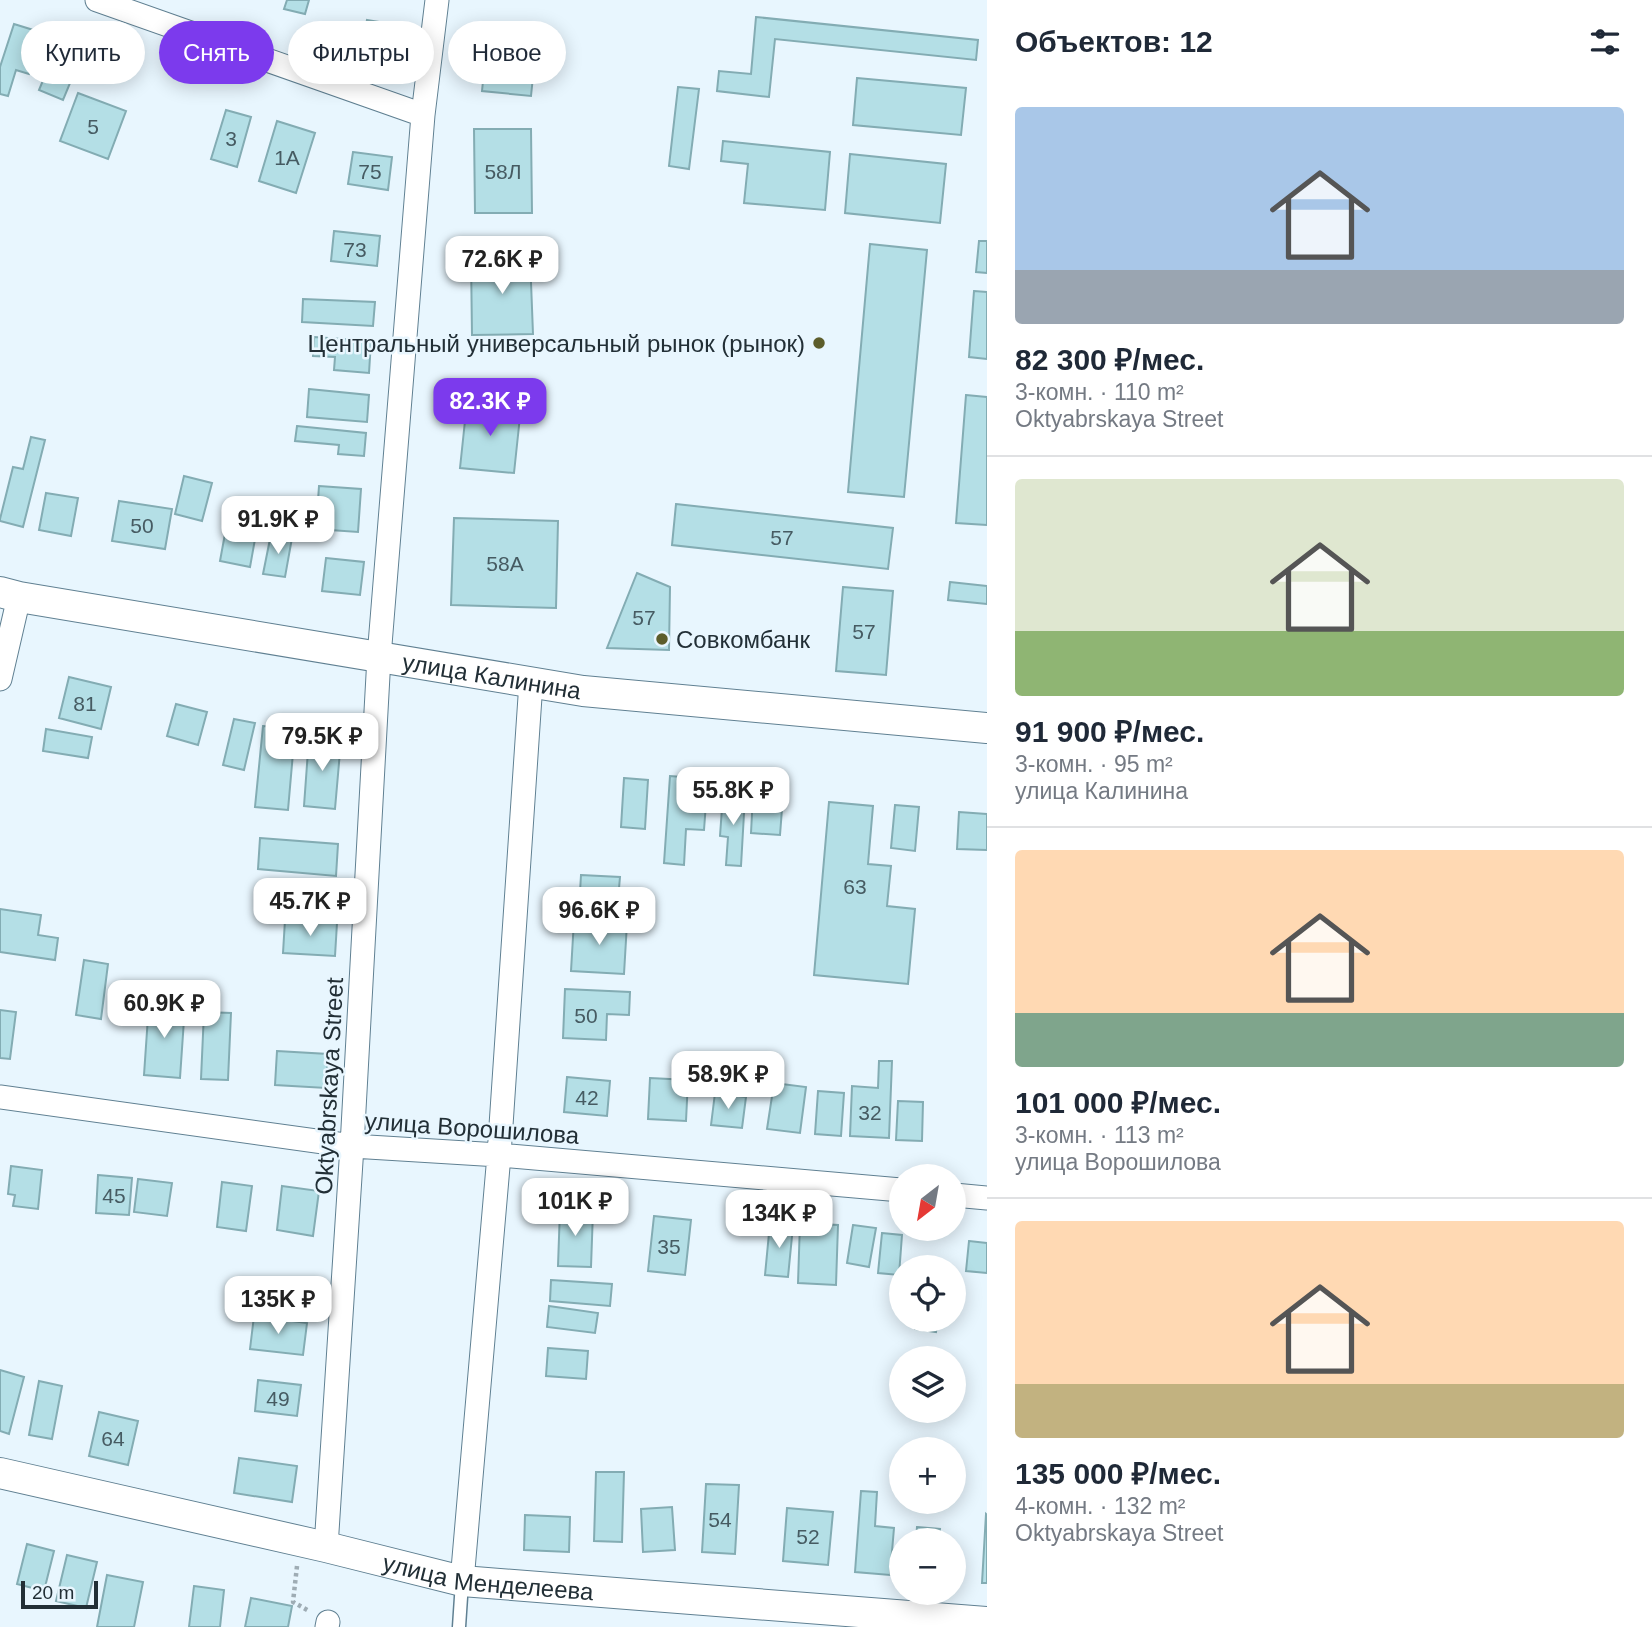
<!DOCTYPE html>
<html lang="ru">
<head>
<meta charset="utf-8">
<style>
	:root { --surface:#fff; --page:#f6f6f7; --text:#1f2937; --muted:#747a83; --line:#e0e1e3; --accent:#7c3aed }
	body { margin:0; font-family:Helvetica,sans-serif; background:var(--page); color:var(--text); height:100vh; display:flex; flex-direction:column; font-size:26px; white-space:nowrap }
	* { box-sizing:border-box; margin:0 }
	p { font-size:23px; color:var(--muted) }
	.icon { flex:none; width:38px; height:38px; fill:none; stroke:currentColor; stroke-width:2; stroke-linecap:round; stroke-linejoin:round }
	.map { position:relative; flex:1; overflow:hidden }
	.side { display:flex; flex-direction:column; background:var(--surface); width:665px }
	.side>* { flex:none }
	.guide { position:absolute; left:21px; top:21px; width:665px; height:63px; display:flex; gap:14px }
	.needle { width:46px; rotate:211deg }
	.buttons { position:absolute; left:889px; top:1164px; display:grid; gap:14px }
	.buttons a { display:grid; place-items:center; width:77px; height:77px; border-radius:50%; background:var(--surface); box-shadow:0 4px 18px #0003; font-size:35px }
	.scale { position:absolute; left:21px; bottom:18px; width:77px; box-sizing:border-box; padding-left:7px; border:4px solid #222f36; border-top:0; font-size:19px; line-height:24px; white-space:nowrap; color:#222f36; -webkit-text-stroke:5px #e8f6fe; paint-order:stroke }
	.price { position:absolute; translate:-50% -60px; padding:0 16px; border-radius:14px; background:#fff; color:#222; font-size:23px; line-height:46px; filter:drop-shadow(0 2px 4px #0008) }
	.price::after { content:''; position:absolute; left:50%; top:42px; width:21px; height:16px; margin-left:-10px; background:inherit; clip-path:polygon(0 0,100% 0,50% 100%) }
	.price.active { background:var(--accent); color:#fff }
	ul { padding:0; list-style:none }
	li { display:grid; align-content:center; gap:14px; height:371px; padding:0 28px }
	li+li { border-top:2px solid var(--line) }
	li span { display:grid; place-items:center; height:217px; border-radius:7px; color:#555 }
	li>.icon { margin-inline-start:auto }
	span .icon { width:126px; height:126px; fill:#fffc; stroke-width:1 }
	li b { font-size:30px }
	h2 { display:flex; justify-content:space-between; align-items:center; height:84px; padding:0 28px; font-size:30px }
	.chip { padding:0 24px; border-radius:32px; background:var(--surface); box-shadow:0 4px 18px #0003; font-size:24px; line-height:63px }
	.chip.active { background:var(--accent); color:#fff }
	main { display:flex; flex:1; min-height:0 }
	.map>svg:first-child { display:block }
	.building { fill:#b4dfe6; stroke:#83acb3; stroke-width:2 }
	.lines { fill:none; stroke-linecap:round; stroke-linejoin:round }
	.service-casing { stroke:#608092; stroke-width:15 }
	.minor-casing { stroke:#608092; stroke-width:25 }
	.tertiary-casing { stroke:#608092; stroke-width:32 }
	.path { stroke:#9eacb4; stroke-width:4.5; stroke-dasharray:3.5 3.5; stroke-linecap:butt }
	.service { stroke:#fff; stroke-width:12 }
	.minor { stroke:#fff; stroke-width:23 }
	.tertiary { stroke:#fff; stroke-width:30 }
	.poi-dot { fill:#5c5d2b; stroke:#e8f6fe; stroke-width:2.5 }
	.labels { text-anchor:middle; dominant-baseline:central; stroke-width:5; stroke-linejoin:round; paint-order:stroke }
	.number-label { font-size:21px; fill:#465b62 }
	.poi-label { font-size:24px; fill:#222f36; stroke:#e8f6fe; text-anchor:end }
	.street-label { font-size:24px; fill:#222f36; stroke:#e8f6fe }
</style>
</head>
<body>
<main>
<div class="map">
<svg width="987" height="1627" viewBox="0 0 987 1627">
	<rect width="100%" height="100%" fill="#e8f6fe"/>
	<path class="building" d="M287,0H309L305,14L284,9Z
		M756,17L978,40L976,60L775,39L769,97L717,91L719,71L751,74Z
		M367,20L404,26L401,46L363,39Z
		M14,24L43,33L29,74L16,70L8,96L0,94V67Z
		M488,32L537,37L531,96L482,91Z
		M61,37L85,47L63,100L39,90Z
		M857,78L966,88L961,135L853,125Z
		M678,87L699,89L689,169L669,166Z
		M78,93L126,111L108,159L60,141Z
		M226,110L251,117L237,167L211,159Z
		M277,121L315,133L296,193L259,181Z
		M474,129H531L532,213H475Z
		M723,141L830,152L825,210L744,203L748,164L721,161Z
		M353,152L392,157L388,190L348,184Z
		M850,154L946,164L940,223L845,213Z
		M334,231L380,236L377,266L331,261Z
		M979,241H987V273L976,272Z
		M870,244L927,250L904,497L848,492Z
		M530,256L533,334L472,335L471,258Z
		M974,291L987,292V359L969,357Z
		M303,299L375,302L373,326L302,322Z
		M314,337L371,341L369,373L334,370L335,357L313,356Z
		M309,389L369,395L367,422L307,417Z
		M966,395L987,397V525L956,523Z
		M467,402L521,407L514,473L460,468Z
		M297,426L366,433L364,456L338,454L339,445L295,441Z
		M31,437L45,440L23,527L0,521V519L13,467L23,469Z
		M184,476L212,483L202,521L175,514Z
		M319,486L361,489L358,532L316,529Z
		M46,493L78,498L71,536L39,530Z
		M119,501L172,509L165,549L112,541Z
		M676,504L893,528L888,569L672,545Z
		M229,512L259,517L250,567L220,561Z
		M454,518L558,521L556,608L451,605Z
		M271,534L292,538L285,577L263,574Z
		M326,558L364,562L360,595L322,591Z
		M637,573L670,587L669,650L607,648Z
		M950,582L987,586V604L948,600Z
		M843,587L893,591L886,675L836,671Z
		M69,677L111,687L101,729L59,718Z
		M176,704L207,712L198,745L167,736Z
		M234,719L255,723L244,770L223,765Z
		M263,726L295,730L288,810L255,807Z
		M46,729L92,737L88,758L43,751Z
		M309,737L341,740L335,809L304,806Z
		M670,776L694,778L692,802L706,803L704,830L686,829L684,865L664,863Z
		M624,778L648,780L645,829L621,827Z
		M723,794L745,796L741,866L726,865L728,837L720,836Z
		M753,794L783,796L780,835L751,833Z
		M829,802L873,806L868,864L891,866L887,906L915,909L908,984L814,975Z
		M895,805L919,807L915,851L891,848Z
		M959,812L987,814V850L957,849Z
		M260,838L338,844L336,876L258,869Z
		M581,875L620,877L617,911L579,909Z
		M0,909L41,915L38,935L58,938L55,960L0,952Z
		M285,920L337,923L335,956L283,953Z
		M574,920L627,923L624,974L571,971Z
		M84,960L108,964L101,1019L76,1015Z
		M565,989L630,992L629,1015L607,1014L606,1040L563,1038Z
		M149,1002L185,1005L180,1078L144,1075Z
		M0,1010L16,1012L10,1059L0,1058Z
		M204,1012L231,1013L228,1080L201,1079Z
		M277,1051L328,1054L326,1088L275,1085Z
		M879,1061H892L889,1138L850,1136L852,1086L878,1088Z
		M567,1077L610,1081L607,1116L564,1112Z
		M650,1078L688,1080L686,1121L648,1119Z
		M774,1083L806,1087L800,1133L767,1129Z
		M818,1091L844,1093L841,1136L815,1134Z
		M715,1093L746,1097L742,1128L711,1125Z
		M898,1101L923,1102L922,1141L896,1140Z
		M11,1166L42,1170L38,1209L13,1206L15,1195L8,1194Z
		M98,1175L132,1178L129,1215L96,1213Z
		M138,1179L172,1183L167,1216L134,1212Z
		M222,1182L252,1186L246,1231L217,1227Z
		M282,1186L319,1191L313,1236L277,1230Z
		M560,1209L593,1211L591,1267L558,1266Z
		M654,1216L691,1220L685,1275L648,1271Z
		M770,1223L793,1226L788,1277L765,1275Z
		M800,1223L838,1225L836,1285L798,1283Z
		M853,1225L876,1228L869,1267L847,1263Z
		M882,1233L902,1235L899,1275L878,1273Z
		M969,1241L987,1243V1273L966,1271Z
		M551,1280L612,1284L610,1306L550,1301Z
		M549,1306L598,1313L595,1333L547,1327Z
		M254,1316L307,1323L303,1355L250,1349Z
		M916,1320H938L936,1332L915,1329Z
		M548,1348L588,1351L586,1379L546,1376Z
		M0,1370L24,1377L9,1434L0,1431Z
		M258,1380L301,1385L297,1416L255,1411Z
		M39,1381L62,1386L52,1439L29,1435Z
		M99,1412L138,1421L128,1465L89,1456Z
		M239,1458L297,1466L292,1502L234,1493Z
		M596,1472H624L622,1542L594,1541Z
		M706,1484L739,1485L735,1554L702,1552Z
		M861,1491L877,1492L875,1526L894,1528L890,1575L855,1572Z
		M672,1507L675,1550L643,1552L641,1509Z
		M787,1508L833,1512L828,1565L783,1561Z
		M986,1514L987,1515V1583H982Z
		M525,1515L570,1517L569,1552L524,1550Z
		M917,1527L940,1529L939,1540H916Z
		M27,1544L54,1551L44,1591L17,1584Z
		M67,1555L97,1562L86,1608L56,1601Z
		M107,1575L143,1582L134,1627H97Z
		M194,1586L224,1590L220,1627H189Z
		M251,1598L292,1606L288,1627H245Z"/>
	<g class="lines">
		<g class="service-casing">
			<path id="service" d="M459,1627L462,1582"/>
		</g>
		<g class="minor-casing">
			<path id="minor" d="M97,0L423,115
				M0,679L19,597
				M0,1097L352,1146L499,1155L901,1190
				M954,1195L987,1198
				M326,1547L352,1146L379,657L423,115L437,0
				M462,1581L499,1155L531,682
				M327,1627L328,1622"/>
		</g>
		<g class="tertiary-casing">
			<g id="tertiary">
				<path id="s1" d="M0,592L19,597L583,691L987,728"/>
				<path id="s2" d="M0,1473L326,1547L462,1581L987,1622"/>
			</g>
		</g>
		<path class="path" d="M297,1566L293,1602L309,1611"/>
		<use href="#service" class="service"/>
		<use href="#minor" class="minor"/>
		<use href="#tertiary" class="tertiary"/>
	</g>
	<g class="poi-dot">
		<circle cx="819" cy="343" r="7"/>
		<circle cx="662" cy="639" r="7"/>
	</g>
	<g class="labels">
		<g class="number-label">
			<text x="93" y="126">5</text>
			<text x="231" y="138">3</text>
			<text x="287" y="157">1А</text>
			<text x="370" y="171">75</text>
			<text x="503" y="171">58Л</text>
			<text x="355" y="249">73</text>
			<text x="142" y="525">50</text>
			<text x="782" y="537">57</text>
			<text x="505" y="563">58А</text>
			<text x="644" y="617">57</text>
			<text x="864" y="631">57</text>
			<text x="85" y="703">81</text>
			<text x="855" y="886">63</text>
			<text x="586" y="1015">50</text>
			<text x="587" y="1097">42</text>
			<text x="870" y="1112">32</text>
			<text x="114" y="1195">45</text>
			<text x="669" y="1246">35</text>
			<text x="278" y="1398">49</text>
			<text x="113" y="1438">64</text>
			<text x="720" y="1519">54</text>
			<text x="808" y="1536">52</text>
		</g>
		<g class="poi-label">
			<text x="805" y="343">Центральный универсальный рынок (рынок)</text>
			<text x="676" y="639" text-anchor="start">Совкомбанк</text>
		</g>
		<g class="street-label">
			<text stroke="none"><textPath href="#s1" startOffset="499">улица Калинина</textPath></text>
			<text transform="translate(329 1086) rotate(-87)">Oktyabrskaya Street</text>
			<text transform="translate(472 1128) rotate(4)">улица Ворошилова</text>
			<text stroke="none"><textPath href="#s2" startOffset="500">улица Менделеева</textPath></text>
		</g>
	</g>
</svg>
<div class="buttons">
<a><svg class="needle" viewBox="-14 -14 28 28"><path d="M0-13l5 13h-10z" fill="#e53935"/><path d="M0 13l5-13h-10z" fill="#747a83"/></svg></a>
<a><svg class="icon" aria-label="locate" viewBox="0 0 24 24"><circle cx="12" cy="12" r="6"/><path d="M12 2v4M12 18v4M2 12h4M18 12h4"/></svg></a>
<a><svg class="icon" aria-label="layers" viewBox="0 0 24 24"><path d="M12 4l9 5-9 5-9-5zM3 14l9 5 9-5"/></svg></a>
<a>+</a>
<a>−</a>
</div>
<div class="scale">20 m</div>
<b class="price" style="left:502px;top:296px">72.6K ₽</b>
<b class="price active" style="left:490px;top:438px">82.3K ₽</b>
<b class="price" style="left:278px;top:556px">91.9K ₽</b>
<b class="price" style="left:322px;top:773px">79.5K ₽</b>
<b class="price" style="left:733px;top:827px">55.8K ₽</b>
<b class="price" style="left:310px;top:938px">45.7K ₽</b>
<b class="price" style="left:599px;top:947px">96.6K ₽</b>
<b class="price" style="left:164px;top:1040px">60.9K ₽</b>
<b class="price" style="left:728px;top:1111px">58.9K ₽</b>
<b class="price" style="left:575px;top:1238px">101K ₽</b>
<b class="price" style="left:779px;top:1250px">134K ₽</b>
<b class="price" style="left:278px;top:1336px">135K ₽</b>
<div class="guide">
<a class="chip">Купить</a>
<a class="chip active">Снять</a>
<a class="chip">Фильтры</a>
<a class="chip">Новое</a>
</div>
</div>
<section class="side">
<h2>Объектов: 12<svg class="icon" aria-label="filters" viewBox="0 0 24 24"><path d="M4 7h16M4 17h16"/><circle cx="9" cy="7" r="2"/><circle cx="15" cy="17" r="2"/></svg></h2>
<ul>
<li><span style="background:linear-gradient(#a9c7e8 75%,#9aa5b1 0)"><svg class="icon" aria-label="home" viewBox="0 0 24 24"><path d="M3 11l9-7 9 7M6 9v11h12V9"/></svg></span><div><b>82 300 ₽/мес.</b><p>3-комн. · 110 m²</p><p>Oktyabrskaya Street</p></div></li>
<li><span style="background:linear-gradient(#dfe7d0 70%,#8fb573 0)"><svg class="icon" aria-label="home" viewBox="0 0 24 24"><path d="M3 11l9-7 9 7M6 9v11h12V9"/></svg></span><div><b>91 900 ₽/мес.</b><p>3-комн. · 95 m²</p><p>улица Калинина</p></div></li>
<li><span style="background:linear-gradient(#ffd9b3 75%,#7fa58c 0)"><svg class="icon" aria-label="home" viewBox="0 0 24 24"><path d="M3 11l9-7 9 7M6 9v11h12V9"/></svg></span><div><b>101 000 ₽/мес.</b><p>3-комн. · 113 m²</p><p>улица Ворошилова</p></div></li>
<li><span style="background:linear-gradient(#ffd9b3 75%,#c2b280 0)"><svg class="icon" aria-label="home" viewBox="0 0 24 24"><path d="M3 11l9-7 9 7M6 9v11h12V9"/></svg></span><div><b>135 000 ₽/мес.</b><p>4-комн. · 132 m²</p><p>Oktyabrskaya Street</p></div></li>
</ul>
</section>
</main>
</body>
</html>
